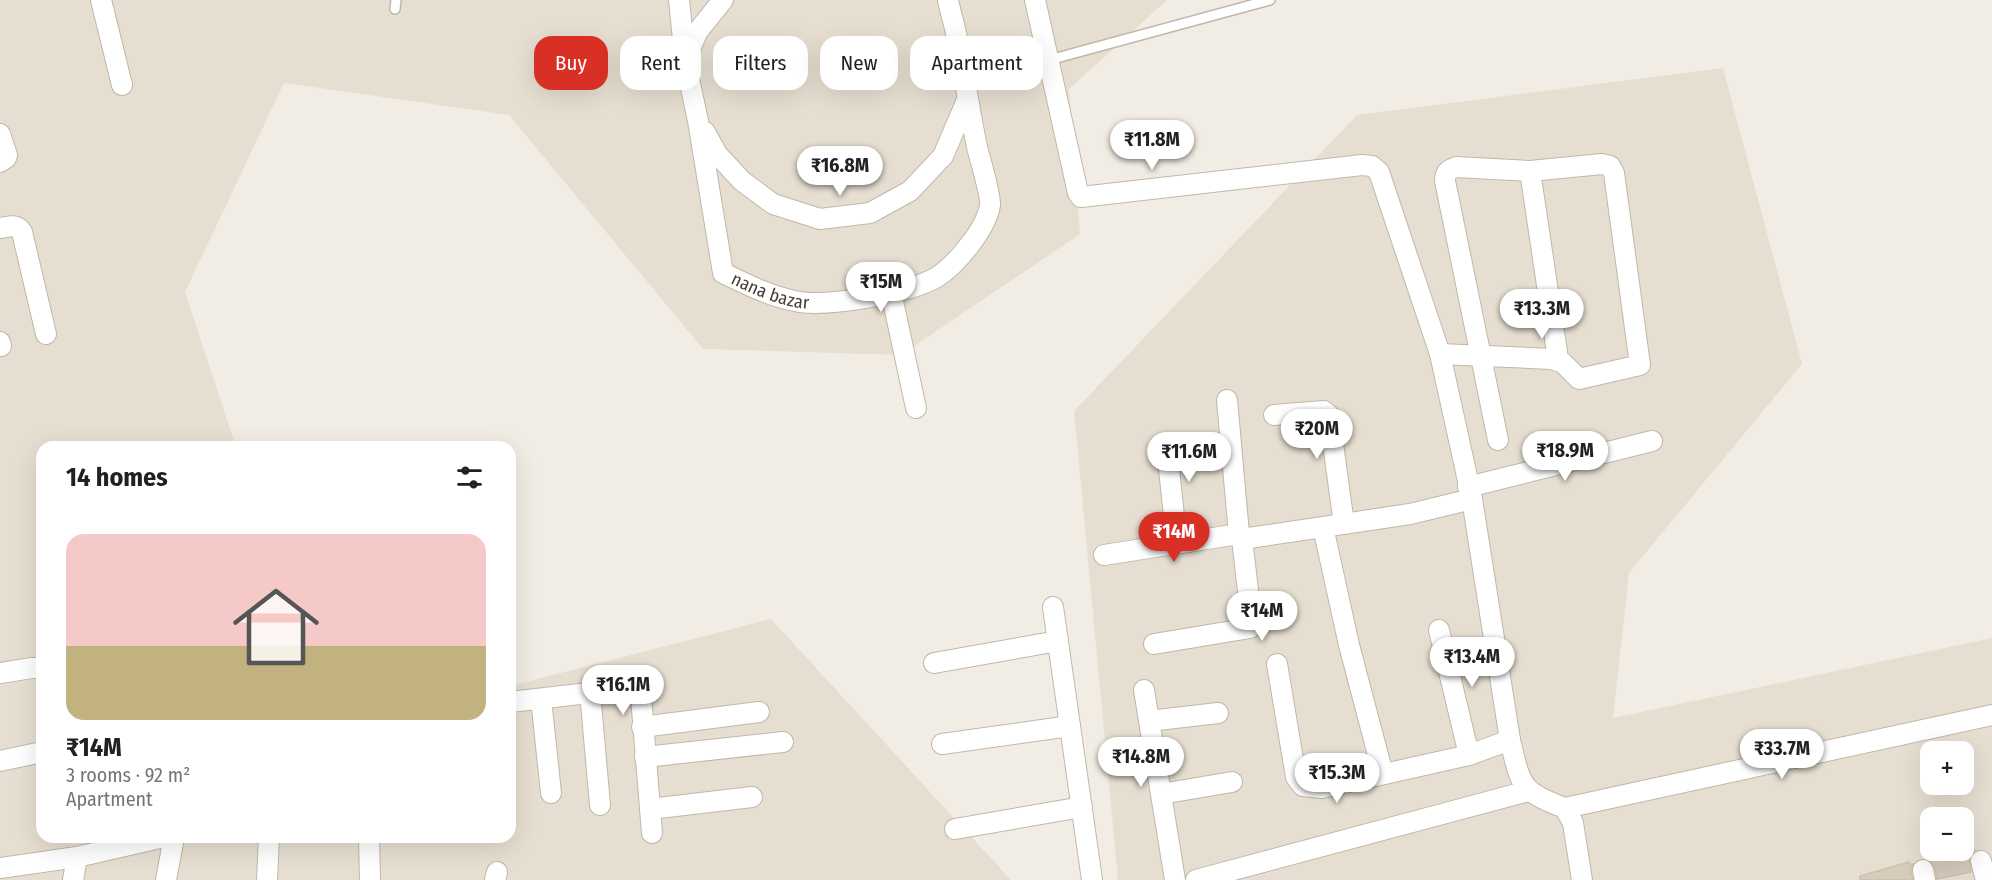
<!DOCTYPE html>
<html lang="en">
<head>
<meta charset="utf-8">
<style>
	:root { --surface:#fff; --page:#f2f2f2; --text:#202124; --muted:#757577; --accent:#d93025 }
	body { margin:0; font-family:"Fira Sans Condensed",sans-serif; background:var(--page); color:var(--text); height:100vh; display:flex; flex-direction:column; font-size:22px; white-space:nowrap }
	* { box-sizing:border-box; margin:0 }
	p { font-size:20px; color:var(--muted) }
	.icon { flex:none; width:33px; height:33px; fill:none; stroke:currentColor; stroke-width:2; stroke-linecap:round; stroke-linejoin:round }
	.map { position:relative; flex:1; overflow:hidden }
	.sheet { position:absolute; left:36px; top:441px; width:480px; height:402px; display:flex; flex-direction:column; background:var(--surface); border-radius:18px; box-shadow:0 6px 24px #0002 }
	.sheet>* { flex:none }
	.banner { position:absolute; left:534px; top:36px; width:570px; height:54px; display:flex; gap:12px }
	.fabs { position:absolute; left:1920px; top:741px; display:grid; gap:12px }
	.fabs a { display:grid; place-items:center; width:54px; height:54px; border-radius:12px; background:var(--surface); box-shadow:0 6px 24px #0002; font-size:30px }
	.price { position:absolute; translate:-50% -51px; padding:0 14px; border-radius:21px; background:#fff; color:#222; font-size:20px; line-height:39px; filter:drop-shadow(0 2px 3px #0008) }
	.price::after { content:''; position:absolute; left:50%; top:36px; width:18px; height:14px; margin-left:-9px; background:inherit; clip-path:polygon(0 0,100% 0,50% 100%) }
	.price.on { background:var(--accent); color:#fff }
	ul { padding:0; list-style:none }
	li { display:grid; align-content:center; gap:12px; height:318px; padding:0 30px }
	li span { display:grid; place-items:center; height:186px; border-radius:18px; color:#555 }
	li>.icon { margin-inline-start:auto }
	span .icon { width:108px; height:108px; fill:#fffc; stroke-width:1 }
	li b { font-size:26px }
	h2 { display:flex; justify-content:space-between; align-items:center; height:72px; padding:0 30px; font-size:26px }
	.pill { padding:0 21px; border-radius:18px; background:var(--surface); box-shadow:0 6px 24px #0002; font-size:21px; line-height:54px }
	.pill.on { background:var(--accent); color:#fff }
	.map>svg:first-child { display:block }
	.residential { fill:#e6dfd1; fill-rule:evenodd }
	.building { fill:#d7cbbc; stroke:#cfc0ac; stroke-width:1.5 }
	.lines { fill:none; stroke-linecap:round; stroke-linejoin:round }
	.service-casing { stroke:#c1b7a9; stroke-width:12 }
	.minor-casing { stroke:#c1b7a9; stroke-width:22 }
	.service { stroke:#fff; stroke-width:9 }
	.minor { stroke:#fff; stroke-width:20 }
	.labels { text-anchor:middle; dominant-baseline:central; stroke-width:4.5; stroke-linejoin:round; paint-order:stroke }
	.street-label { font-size:18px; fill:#443d34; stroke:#fff }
</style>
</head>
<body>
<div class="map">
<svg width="1992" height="880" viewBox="0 0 1992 880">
	<rect width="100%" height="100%" fill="#f2ede4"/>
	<path class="residential" d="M0,0H1167L1069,89L1080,234L901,355L703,349L509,115L284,83L185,292L236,447H42V837H510V686L771,619L1011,880H0Z
		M1723,68L1802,364L1629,573L1613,718L1992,638V880H1118L1074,411L1357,115ZM1930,752H1964V784H1930ZM1930,818H1964V850H1930Z"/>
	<path class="building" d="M1974,849L1975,851L1969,858L1971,872L1937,879L1935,867L1928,859Z
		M1909,862L1910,865L1913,864L1911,872L1913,880H1860V876Z"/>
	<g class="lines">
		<g class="service-casing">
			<path id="service" d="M395,9L396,0
				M1049,60L1270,0"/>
		</g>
		<g class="minor-casing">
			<g id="minor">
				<path d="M101,0L122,85"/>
				<path id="s1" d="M679,0L685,60L698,121L723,273C746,284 769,296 795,301C825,308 911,293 937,277C956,265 987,228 990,205C991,195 980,159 977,147C970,113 965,79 958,44C956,29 951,15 948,0"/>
				<path d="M1035,0L1078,193L1081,197L1362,165L1372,166L1379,172L1440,354L1472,499L1510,740C1521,786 1520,791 1565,808L1573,823L1582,880"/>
				<path d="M685,60L698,31L723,0"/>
				<path d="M705,132L717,154L742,181L773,204L820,219L870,213L910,191L943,156L967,100"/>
				<path d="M0,134L7,155L6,158L0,162"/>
				<path d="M1530,171L1558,359"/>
				<path d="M0,228C9,227 16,223 22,232L46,334"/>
				<path d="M891,292L916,408"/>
				<path d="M0,342L1,346"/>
				<path d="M1440,354L1552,359L1563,363L1579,379L1640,365L1614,173L1610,166L1602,164L1530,171L1456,167C1448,170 1445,172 1445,181L1498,440"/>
				<path d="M1227,400L1239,534L1242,539L1410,514L1472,499"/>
				<path d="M1274,415L1324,411L1329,415L1344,524"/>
				<path d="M1468,487L1652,441"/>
				<path d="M1323,527L1349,645L1383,774"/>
				<path d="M1177,544L1168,460L1169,455L1175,452L1231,445"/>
				<path d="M1104,555L1239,534"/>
				<path d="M1053,607L1092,880"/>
				<path d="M1439,630L1469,755"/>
				<path d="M1154,644L1250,628L1252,625L1242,539"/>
				<path d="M934,663L1058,641"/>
				<path d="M1277,664L1296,777L1303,786L1322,788L1469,755L1510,740"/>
				<path d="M0,673L32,668H42"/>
				<path d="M1144,690L1175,880"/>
				<path d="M590,692L600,805"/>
				<path d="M541,699L551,793"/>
				<path d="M510,702L632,688L637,690L641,697L652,833"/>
				<path d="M1149,721L1218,713"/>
				<path d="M642,727L759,712"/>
				<path d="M942,744L1070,726"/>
				<path d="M645,757L783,742"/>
				<path d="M0,761L42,752"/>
				<path d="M1161,794L1232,782"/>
				<path d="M1565,808L1992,715"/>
				<path d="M650,809L752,797"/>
				<path d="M955,829L1082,807"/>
				<path d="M369,837L370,880"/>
				<path d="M1981,861L1986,880"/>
				<path d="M0,868L77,857L164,837"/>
				<path d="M1923,870L1925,880"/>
				<path d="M73,880L77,857"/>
				<path d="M166,880L174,837"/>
				<path d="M267,880L269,837"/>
				<path d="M495,880L497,872"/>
				<path d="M1196,880L1528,791"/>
			</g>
		</g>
		<use href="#service" class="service"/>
		<use href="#minor" class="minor"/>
	</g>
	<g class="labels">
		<g class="street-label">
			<text stroke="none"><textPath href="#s1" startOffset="328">nana bazar</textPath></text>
		</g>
	</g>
</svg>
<div class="fabs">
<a>+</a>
<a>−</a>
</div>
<b class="price" style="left:1152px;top:171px">₹11.8M</b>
<b class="price" style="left:840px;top:197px">₹16.8M</b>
<b class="price" style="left:881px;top:313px">₹15M</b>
<b class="price" style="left:1542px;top:340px">₹13.3M</b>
<b class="price" style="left:1317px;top:460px">₹20M</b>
<b class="price" style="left:1565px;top:482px">₹18.9M</b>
<b class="price" style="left:1189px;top:483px">₹11.6M</b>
<b class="price on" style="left:1174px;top:563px">₹14M</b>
<b class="price" style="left:1262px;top:642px">₹14M</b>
<b class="price" style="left:1472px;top:688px">₹13.4M</b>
<b class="price" style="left:623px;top:716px">₹16.1M</b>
<b class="price" style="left:1782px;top:780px">₹33.7M</b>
<b class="price" style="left:1141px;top:788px">₹14.8M</b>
<b class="price" style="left:1337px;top:804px">₹15.3M</b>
<div class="banner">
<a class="pill on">Buy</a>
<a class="pill">Rent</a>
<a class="pill">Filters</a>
<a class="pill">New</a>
<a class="pill">Apartment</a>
</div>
<section class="sheet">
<h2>14 homes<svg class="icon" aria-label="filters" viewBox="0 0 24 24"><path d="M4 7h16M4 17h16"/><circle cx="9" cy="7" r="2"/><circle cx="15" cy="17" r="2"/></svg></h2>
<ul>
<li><span style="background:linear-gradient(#f6c9c9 60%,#c2b280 0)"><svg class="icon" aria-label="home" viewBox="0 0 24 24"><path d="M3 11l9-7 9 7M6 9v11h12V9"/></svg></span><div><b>₹14M</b><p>3 rooms · 92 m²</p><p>Apartment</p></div></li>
</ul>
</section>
</div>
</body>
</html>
